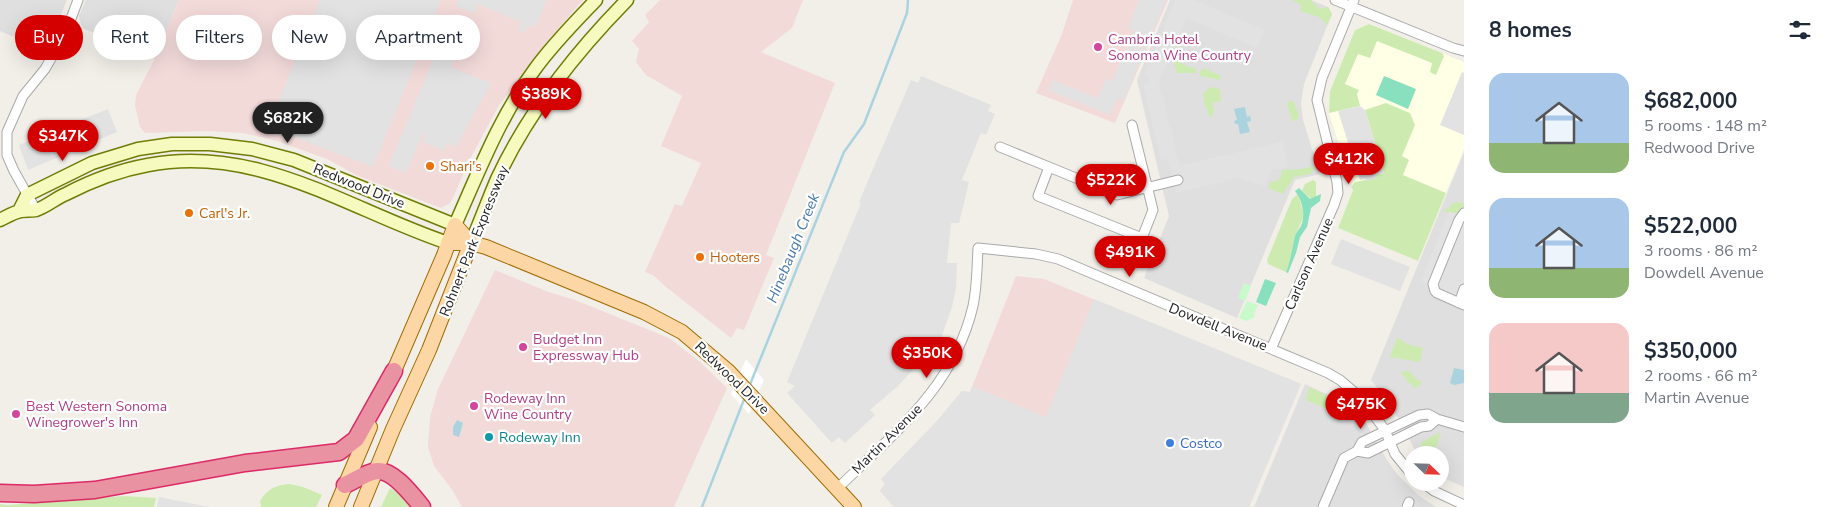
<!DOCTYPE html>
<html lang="en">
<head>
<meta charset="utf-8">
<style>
	:root { --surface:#fff; --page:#f6f6f7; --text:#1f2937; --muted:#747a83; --accent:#d40000 }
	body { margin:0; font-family:"Nunito Sans",sans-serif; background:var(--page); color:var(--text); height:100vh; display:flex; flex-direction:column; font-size:19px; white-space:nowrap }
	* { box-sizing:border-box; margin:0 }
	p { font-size:16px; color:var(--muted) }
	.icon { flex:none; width:28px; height:28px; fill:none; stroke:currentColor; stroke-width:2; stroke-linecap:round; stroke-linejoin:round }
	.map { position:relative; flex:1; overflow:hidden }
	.panel { display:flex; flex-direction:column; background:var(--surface); width:375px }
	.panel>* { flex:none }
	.banner { position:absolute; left:15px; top:15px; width:475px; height:45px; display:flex; gap:10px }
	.needle { width:32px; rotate:113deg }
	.tools { position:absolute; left:1404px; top:446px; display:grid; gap:10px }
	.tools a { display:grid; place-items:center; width:45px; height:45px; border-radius:50%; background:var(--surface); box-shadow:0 5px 20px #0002; font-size:25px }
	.price { position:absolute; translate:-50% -42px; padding:0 11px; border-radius:18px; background:var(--accent); color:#fff; font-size:16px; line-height:32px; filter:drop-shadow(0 1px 2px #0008) }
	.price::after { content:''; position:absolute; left:50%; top:30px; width:15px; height:11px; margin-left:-8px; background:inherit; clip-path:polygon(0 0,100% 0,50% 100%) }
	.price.on { background:#222; color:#fff }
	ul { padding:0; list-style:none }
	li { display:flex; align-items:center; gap:15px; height:125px; padding:0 25px }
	li span { display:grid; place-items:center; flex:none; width:140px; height:100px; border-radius:15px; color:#555 }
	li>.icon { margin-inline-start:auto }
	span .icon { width:60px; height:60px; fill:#fffc; stroke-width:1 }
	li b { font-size:21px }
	h2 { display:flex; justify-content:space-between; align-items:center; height:60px; padding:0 25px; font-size:21px }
	.pill { padding:0 18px; border-radius:22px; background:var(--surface); box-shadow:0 5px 20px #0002; font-size:18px; line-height:45px }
	.pill.on { background:var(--accent); color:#fff }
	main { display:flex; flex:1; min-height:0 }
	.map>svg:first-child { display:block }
	.residential { fill:#e0dfdf }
	.commercial { fill:#f2dad9 }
	.education { fill:#ffffe5 }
	.grass { fill:#cdebb0 }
	.park { fill:#c8facc }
	.pitch { fill:#88e0be }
	.parking { fill:#e2e2e2 }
	.water { fill:#aad3df }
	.pier { fill:#fff }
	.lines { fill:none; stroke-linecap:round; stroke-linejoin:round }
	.stream { stroke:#aad3df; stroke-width:2.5 }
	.minor-casing { stroke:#a9a9a9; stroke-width:11 }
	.secondary-casing { stroke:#707d05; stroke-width:15 }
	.primary-casing { stroke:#a06b00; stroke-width:16 }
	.motorway-casing { stroke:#dc2a67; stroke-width:19 }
	.minor { stroke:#fff; stroke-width:9 }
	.secondary { stroke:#f7fabf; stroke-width:12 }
	.primary { stroke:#fcd6a4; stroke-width:14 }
	.motorway { stroke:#e892a2; stroke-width:16 }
	.hotel-dot { fill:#d1479c; stroke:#fff; stroke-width:2 }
	.food-dot { fill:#e8710a; stroke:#fff; stroke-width:2 }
	.culture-dot { fill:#0f9aa8; stroke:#fff; stroke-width:2 }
	.shop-dot { fill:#3f7fe0; stroke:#fff; stroke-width:2 }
	.labels { text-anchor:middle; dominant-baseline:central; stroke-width:4.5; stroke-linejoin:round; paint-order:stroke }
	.hotel-label { font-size:14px; fill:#b23c85; stroke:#fff; text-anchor:start }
	.food-label { font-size:14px; fill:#c56008; stroke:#fff; text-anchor:start }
	.street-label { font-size:14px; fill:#222; stroke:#fff }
	.culture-label { font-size:14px; fill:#0d838f; stroke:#fff; text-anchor:start }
	.shop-label { font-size:14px; fill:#366cbe; stroke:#fff; text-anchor:start }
	.water-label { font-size:15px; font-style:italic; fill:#4a7aab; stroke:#fff }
</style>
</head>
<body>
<main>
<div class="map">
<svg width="1464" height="507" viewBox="0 0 1464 507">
	<rect width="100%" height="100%" fill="#f2efe9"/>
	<path class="residential" d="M0,0H67L46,50L0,31Z
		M86,0H179L155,58L82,28L79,16Z
		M1170,0H1311L1328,7L1332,14L1304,84L1301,103L1303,120L1320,174L1295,180L1237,318L1144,278L1169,216L1137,80Z
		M1464,152V487L1446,479L1440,474V455H1419L1416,452L1392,407L1381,392L1371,380Z
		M1305,384L1350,405L1366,423L1387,460L1396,473L1418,495L1436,507H1254Z"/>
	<path class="commercial" d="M179,0H583L545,44L516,85L499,105L469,161L452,200L449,204L441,208L358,176L327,159L277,141L243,133L207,131L145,133L140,127L135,105L136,95L155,58Z
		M660,0H803L792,28L761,52L835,83L766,255L774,258L744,330L737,328L731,338L666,287L653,275L645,272L675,204L682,206L701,163L661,146L682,96L646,75L636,62L639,49L632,41L649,22L645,15Z
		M1073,0H1168L1115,123L1036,93L1062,34Z
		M495,270L546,291L575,300L669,338L699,361L727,388L674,507H462L453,491L434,466L428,447L430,417L438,389Z
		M1016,276L1044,279L1301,384L1249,507H894L880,491L885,484L881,479L938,420L962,391L970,392Z"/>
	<path class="education" d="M1369,24L1464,62V149L1418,261L1338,228L1353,190L1329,113L1330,91L1355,30Z"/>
	<path class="grass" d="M1292,0H1311L1320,9L1328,7L1332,14L1327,25L1319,17L1300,11L1301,7L1300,4Z
		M1369,24L1442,53L1444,56L1436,75L1430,72L1432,63L1377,41L1370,58L1358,54L1345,84L1359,90L1357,94L1360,106L1329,113L1330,91L1355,30Z
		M1177,46L1181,48L1178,59L1182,64L1196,69V73H1177L1172,56Z
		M1203,68L1221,76L1220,80L1200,76V71H1202Z
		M1210,87L1220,89L1221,101L1212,103L1214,112L1210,118L1204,102L1203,93Z
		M1293,100L1299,115L1297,120L1292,121L1287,103Z
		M1386,103L1410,113L1415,125L1402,156L1409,160L1403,175L1446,193L1418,261L1338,228L1353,190L1351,187L1355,182L1377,178L1376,175L1384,173L1365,110Z
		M1313,166L1314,169L1311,174L1294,177L1283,194L1268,188L1270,182L1279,180L1282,173L1281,170L1302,169Z
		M1313,180L1316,182V197L1311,199L1302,191L1305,184Z
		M1298,194L1303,211V218L1295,236L1292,256L1286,272L1268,264L1267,260L1292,199Z
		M1458,202L1464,203V207L1456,214L1442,211L1449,208L1451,204Z
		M1397,337L1407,344L1423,348L1420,362L1390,357Z
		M1406,370L1411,373L1416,379L1423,382L1415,389L1411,384H1410L1401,373Z
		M1309,387L1324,394L1346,411L1344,416L1306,400Z
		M1438,433H1440L1438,443L1431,454L1423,452L1420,446L1422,442Z
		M290,484L303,487L322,495L316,507H261L260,501C268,488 276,485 290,484Z
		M390,488L399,493L410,507H381Z
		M124,496L156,498L154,507H0V504L8,505Z"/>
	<path class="park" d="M1244,283L1251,286L1245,301L1238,298Z
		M1247,301L1258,305L1254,314L1255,317L1247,321L1239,318Z"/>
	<path class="pitch" d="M1384,76L1416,89L1408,109L1376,95Z
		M1299,188L1310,199L1321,194L1320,201L1311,208L1307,227L1300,237L1296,253L1288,273L1286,272C1291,260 1292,249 1295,236C1296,233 1299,229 1301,226C1306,214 1302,200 1295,191Z
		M1265,279L1276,283L1266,306L1256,302Z"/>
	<path class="parking" d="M320,0H441L373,167L268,127Z
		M458,0H547L535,27L528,25L525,33L518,30L521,22L478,4L474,13L455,6Z
		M1139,0H1166L1124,100L1118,98L1110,115L1048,90L1053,80L1098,98L1106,79L1112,81L1134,31L1128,28Z
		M1175,0H1194L1265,30L1257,48L1186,18L1159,82L1180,166L1283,141L1288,167L1272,170L1265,186L1239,178L1176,193L1168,159L1161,160L1143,85L1149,83V77L1144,75Z
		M436,52L453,60L451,67L491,83L456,147L447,143L444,150L423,142L426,135L423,134L406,173L389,166Z
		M1462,72L1464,73V135L1440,125Z
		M921,76L991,105L988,111L995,114L986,135L981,133L962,180L969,182L959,223H951L947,263H957L956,288L952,307L938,347L930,344L918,364L898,386L870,410L875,415L845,443L839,437L832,443L787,393L795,386L787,382L861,203L859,202L911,80L918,83Z
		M1360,106L1365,110L1384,173L1376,175L1377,178L1366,181L1365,179L1360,180L1338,111Z
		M108,109L117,132L28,170L19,145Z
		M1464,207V299L1421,281L1449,211L1456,214Z
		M1341,239L1410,267L1400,291L1331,264Z
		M1094,299L1301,384L1249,507H895L880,491L885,484L881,479L938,420L962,391L970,392L972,386L1046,417Z
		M159,497L204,506L210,507H157Z"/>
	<path class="water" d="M1245,107L1247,117L1250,116L1251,121L1247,122L1250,132L1240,134L1238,124H1235L1234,121L1237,120L1234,109Z
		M1454,368L1464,370V383L1454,385L1450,383Z
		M457,420L463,423L459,437L453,435V427Z"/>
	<path class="pier" d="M746,359L764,380L749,414L731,394Z"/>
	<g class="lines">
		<path class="stream" d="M749,387L844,152L864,124L907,13L908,0
			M702,507L745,397"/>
		<g class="minor-casing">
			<path id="minor" d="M1335,0L1453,48L1464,51
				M1000,147L1049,167L1038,196L1142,238L1153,210L1132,125
				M1049,167L1117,195L1178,180
				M36,210L14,171L7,155V132L23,96L45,69L66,32L78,0
				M1464,213L1459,220L1433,284L1435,291L1437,293L1464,305
				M1459,303L1464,289
				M1271,349L1334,205L1338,193L1337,182L1317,100L1322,78L1354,0
				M1357,451L1368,453L1421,427L1429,426L1437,419
				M1422,482L1434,491L1464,505
				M838,488C895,432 954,387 973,306C977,287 977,267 978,248L1036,254L1058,259L1328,373L1340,380L1361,398L1385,430L1395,454L1412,475
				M1323,507L1344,458L1357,451L1362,442L1419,415L1428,414L1437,419L1464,427
				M1407,507L1409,502"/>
		</g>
		<g class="secondary-casing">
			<path id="secondary" d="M19,211L27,195L92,163L138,149L172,144H210L252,149L294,160L455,225C479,171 500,116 535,69C553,44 575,22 596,0
				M0,220C6,217 14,212 21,211C26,210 31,211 36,210C46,207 56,198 66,194C91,181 120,170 148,165C259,144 349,210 448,243
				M471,243C480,222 488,200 497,179C528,112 576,52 627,0"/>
		</g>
		<g class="primary-casing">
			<path id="primary" d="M448,243H471L486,247L644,312L682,332L728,371L854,507
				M390,380L444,255L455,225L471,243
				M336,507L370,427
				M361,507L393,429L429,350L471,243"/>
		</g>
		<g class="motorway-casing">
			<path id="motorway" d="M345,485C354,481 367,472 377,471C393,469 413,496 422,507
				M0,493L34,494L95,490L245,463L339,452L356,439L394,371"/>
		</g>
		<use href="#minor" class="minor"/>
		<use href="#secondary" class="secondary"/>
		<use href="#primary" class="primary"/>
		<use href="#motorway" class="motorway"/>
	</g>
	<g class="hotel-dot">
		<circle cx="1098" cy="47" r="5"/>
		<circle cx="523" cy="347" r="5"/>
		<circle cx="474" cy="406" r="5"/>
		<circle cx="16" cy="414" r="5"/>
	</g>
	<g class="food-dot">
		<circle cx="430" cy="166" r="5"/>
		<circle cx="189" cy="213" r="5"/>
		<circle cx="700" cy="257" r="5"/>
	</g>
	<circle class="culture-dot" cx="489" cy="437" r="5"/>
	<circle class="shop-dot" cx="1170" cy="443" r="5"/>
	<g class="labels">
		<g class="hotel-label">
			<text x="1108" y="39">Cambria Hotel<tspan x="1108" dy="16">Sonoma Wine Country</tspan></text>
			<text x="533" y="339">Budget Inn<tspan x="533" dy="16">Expressway Hub</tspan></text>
			<text x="484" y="398">Rodeway Inn<tspan x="484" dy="16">Wine Country</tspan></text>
			<text x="26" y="406">Best Western Sonoma<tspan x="26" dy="16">Winegrower's Inn</tspan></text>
		</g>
		<g class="food-label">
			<text x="440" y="166">Shari's</text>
			<text x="199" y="213">Carl's Jr.</text>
			<text x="710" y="257">Hooters</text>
		</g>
		<g class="street-label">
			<text transform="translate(359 186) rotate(22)">Redwood Drive</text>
			<text transform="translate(474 241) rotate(-68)">Rohnert Park Expressway</text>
			<text transform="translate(1309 264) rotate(-66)">Carlson Avenue</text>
			<text transform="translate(1218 327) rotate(22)">Dowdell Avenue</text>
			<text transform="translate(732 378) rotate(44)">Redwood Drive</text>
			<text transform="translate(887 439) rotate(-45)">Martin Avenue</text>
		</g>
		<g class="culture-label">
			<text x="499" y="437">Rodeway Inn</text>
		</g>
		<g class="shop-label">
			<text x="1180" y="443">Costco</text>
		</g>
		<g class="water-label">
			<text transform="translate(793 248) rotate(-68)">Hinebaugh Creek</text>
		</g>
	</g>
</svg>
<div class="tools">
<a><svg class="needle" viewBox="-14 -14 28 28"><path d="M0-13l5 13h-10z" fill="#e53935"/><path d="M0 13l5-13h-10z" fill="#747a83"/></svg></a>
</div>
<b class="price" style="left:546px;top:120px">$389K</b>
<b class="price on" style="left:288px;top:144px">$682K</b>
<b class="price" style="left:63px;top:162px">$347K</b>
<b class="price" style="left:1349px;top:185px">$412K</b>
<b class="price" style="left:1111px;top:206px">$522K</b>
<b class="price" style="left:1130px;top:278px">$491K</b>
<b class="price" style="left:927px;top:379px">$350K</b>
<b class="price" style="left:1361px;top:430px">$475K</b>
<div class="banner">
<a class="pill on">Buy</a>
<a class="pill">Rent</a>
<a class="pill">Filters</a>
<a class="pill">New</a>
<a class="pill">Apartment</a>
</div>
</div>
<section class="panel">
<h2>8 homes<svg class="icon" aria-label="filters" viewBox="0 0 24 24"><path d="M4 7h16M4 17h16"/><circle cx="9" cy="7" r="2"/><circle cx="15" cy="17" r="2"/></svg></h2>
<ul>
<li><span style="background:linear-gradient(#a9c7e8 70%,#8fb573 0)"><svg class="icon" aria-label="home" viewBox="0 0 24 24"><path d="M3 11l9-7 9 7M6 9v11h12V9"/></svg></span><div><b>$682,000</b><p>5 rooms · 148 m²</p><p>Redwood Drive</p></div></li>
<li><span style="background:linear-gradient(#a9c7e8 70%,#8fb573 0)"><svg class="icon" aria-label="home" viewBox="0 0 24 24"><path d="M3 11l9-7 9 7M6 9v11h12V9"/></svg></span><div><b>$522,000</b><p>3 rooms · 86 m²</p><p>Dowdell Avenue</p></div></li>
<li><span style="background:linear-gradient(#f6c9c9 70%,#7fa58c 0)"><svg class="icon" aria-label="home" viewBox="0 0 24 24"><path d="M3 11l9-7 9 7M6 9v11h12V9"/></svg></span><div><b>$350,000</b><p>2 rooms · 66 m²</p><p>Martin Avenue</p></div></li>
</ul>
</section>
</main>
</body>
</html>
